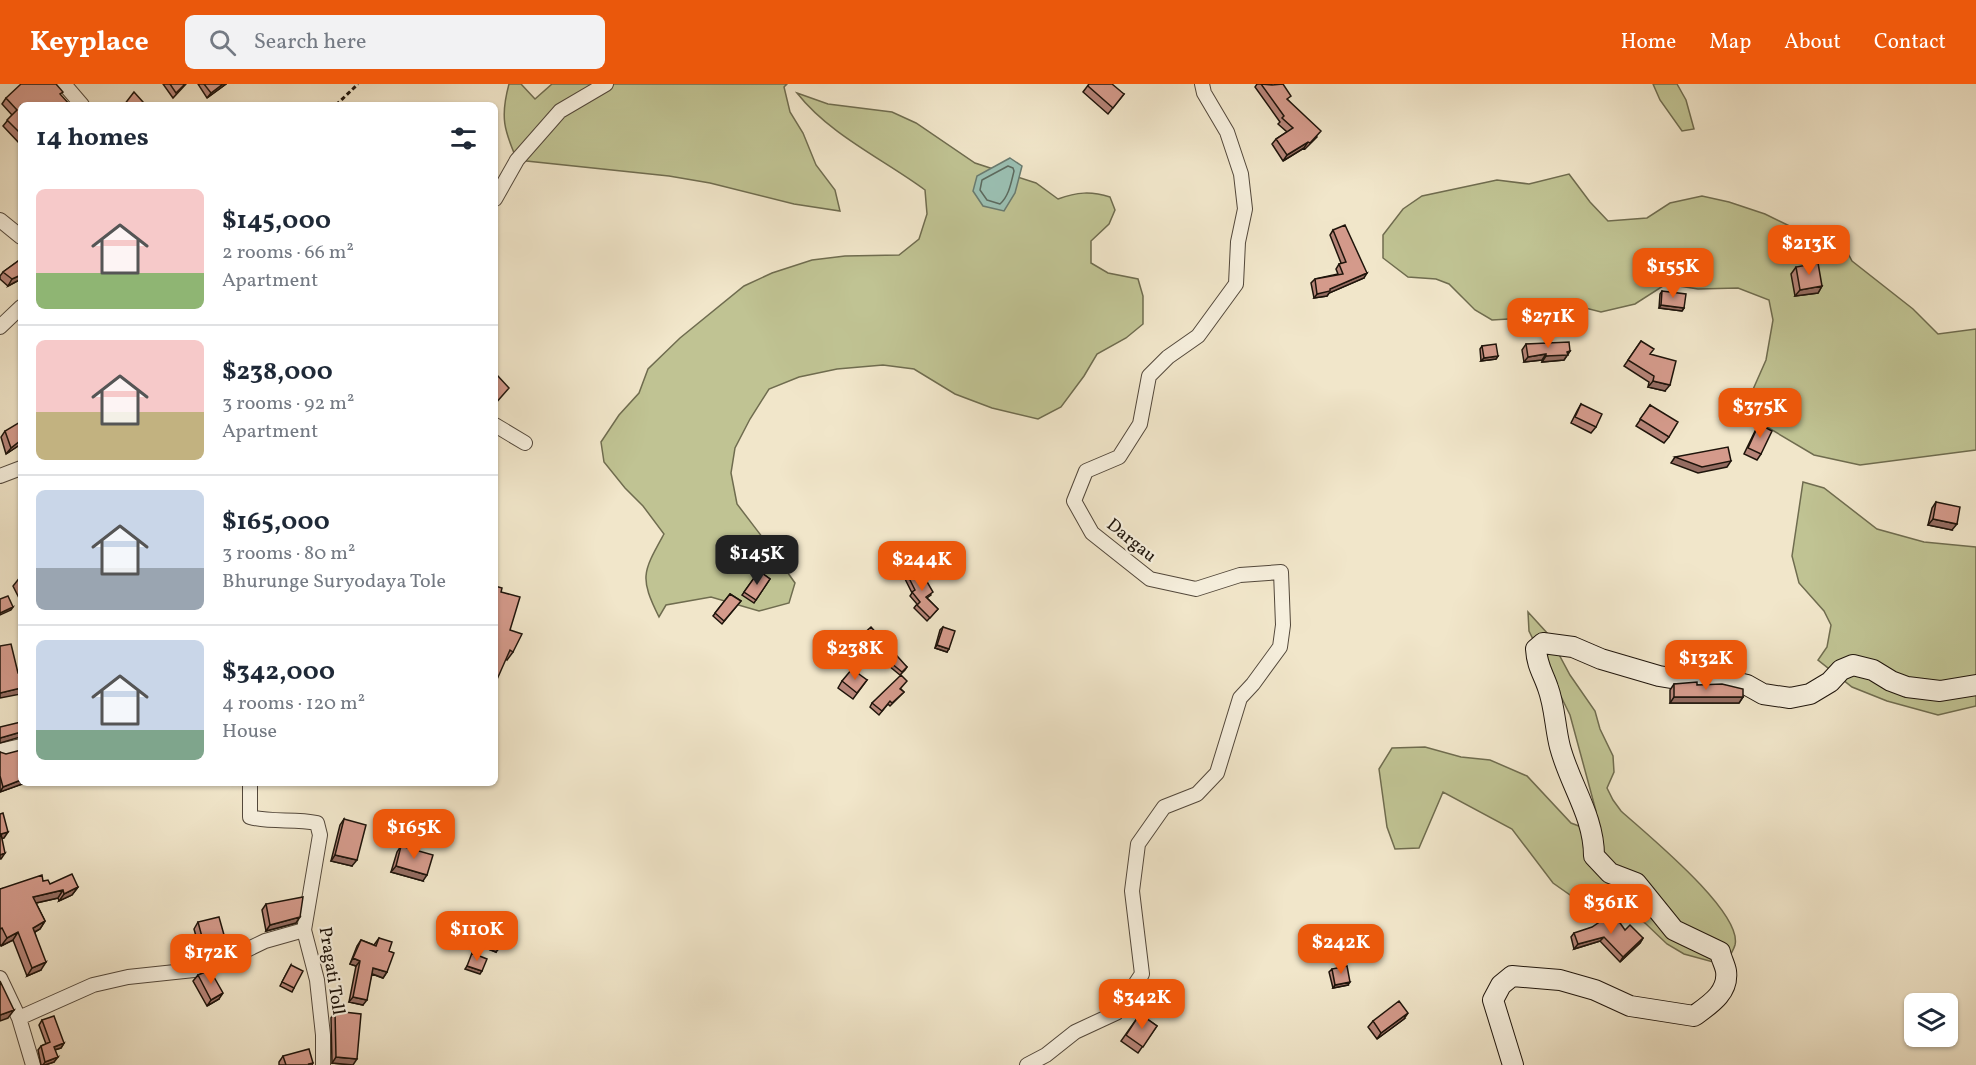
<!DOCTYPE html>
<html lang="en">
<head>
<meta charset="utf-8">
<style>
	:root { --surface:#fff; --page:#f2f2f3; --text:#1f2937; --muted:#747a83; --line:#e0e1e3; --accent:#ea580c }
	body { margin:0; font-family:Vollkorn,serif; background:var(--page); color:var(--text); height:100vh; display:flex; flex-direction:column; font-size:22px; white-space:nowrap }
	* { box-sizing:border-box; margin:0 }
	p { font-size:20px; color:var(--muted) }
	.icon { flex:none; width:33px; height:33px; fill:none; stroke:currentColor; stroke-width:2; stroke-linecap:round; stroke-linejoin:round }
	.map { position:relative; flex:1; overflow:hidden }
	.details { position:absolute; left:18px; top:18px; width:480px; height:684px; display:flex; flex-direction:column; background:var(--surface); border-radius:9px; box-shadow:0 2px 4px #0004 }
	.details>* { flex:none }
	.tools { position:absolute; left:1904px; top:909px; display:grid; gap:12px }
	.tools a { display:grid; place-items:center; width:54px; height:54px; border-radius:9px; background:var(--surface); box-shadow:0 2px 4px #0004; font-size:30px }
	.price { position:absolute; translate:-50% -51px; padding:0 14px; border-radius:12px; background:var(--accent); color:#fff; font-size:20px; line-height:39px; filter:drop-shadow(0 2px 3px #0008) }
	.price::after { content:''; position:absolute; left:50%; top:36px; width:18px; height:14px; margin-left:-9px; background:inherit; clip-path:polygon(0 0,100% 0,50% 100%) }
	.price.selected { background:#222; color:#fff }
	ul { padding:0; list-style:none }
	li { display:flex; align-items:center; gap:18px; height:150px; padding:0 18px }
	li+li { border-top:2px solid var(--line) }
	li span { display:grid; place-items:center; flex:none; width:168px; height:120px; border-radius:9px; color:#555 }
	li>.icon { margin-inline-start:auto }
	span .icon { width:72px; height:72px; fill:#fffc; stroke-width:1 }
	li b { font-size:26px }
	h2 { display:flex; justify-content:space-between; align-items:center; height:72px; padding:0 18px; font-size:26px }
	header { display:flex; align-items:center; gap:36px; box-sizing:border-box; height:84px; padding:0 30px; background:var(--accent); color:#fff }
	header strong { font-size:28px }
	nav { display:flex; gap:33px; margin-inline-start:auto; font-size:21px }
	.search { width:420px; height:54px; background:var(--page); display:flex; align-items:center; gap:15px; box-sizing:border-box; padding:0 21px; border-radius:9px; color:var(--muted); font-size:22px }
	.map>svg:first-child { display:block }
	.green { fill:#c0c393; stroke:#6f6c4f; stroke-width:1.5 }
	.water { fill:#9bc0b3; stroke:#697b70; stroke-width:1.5 }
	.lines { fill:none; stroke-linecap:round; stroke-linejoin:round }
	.shore { stroke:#5c6a5f; stroke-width:1.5 }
	.street-casing { stroke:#53483b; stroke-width:16 }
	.secondary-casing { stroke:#1e140b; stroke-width:22 }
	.path { stroke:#1e140b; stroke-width:3; stroke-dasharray:4.5 3; stroke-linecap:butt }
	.street { stroke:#f6efdd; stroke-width:14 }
	.secondary { stroke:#f6efdd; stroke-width:20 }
	.wall { fill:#b68478; stroke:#1e140b; stroke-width:1.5 }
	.shaded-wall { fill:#946c61; stroke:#1e140b; stroke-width:1.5 }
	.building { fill:#d49a8b; stroke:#1e140b; stroke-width:1.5 }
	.labels { text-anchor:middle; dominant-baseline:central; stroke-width:4.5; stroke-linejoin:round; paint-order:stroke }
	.street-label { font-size:18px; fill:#1e140b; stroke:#f6efdd }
</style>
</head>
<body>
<header>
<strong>Keyplace</strong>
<div class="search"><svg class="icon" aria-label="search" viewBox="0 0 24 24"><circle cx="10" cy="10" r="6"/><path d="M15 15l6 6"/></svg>Search here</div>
<nav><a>Home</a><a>Map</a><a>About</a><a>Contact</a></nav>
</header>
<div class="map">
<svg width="1976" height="981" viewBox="0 0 1976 981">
	<rect width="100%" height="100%" fill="#f1e6ca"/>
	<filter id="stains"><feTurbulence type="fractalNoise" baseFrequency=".00333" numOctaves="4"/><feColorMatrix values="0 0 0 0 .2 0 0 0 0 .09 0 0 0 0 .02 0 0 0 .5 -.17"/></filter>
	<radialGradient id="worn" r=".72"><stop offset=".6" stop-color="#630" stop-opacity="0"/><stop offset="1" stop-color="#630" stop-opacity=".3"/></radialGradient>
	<path class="green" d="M509,0H521L535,15L552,0H787L784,3L790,28L803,49L816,81L835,106L840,127L794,120L710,99L669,92L517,76C504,46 500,33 509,0Z
		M1653,0H1677L1686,16L1694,45L1682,47L1660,16Z
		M797,9L828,20L892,28L916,39L975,79L1036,99L1058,115C1077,108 1091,107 1110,113L1115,126L1109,140L1091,157V179L1108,189L1138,195L1143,212V240L1126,254L1097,270L1084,292L1061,323L1038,335L992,324L955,310L914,285L883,281L837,285L799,293L769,305L750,335L735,364L731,389L737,420L766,458L795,499L789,519L759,527L711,513L666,521L659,533C639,493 643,488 664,450L643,422L625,404L604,378L601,358L619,331L639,309L648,285L680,254L744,202L772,189L812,176L845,172L899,171L919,155L927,130L925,106C883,75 830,51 797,9Z
		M1569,90L1590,118L1608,137L1647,134L1670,119L1702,112L1729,118L1765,130L1806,150L1843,160L1852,177L1913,225L1938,250L1976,245V366L1860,381L1814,371L1752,334L1747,319L1766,276L1773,236L1769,216L1738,204L1698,205L1666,200L1635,220L1601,228L1558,217L1539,223L1526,234L1492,236L1475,226L1449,200L1436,195L1408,193L1383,174V151L1403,125L1422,112L1497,96L1529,100Z
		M1803,398L1824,404L1877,445L1924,458L1976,463V622L1938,631L1887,617L1852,603L1818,576L1827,563L1831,541L1824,527L1799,499L1792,472Z
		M1528,528L1548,550L1570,591L1595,627L1600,645L1613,672L1614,688L1607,704L1613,716L1621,727C1645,749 1743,828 1735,861C1733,868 1727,876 1724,881L1684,870L1667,860L1645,839L1611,817L1573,813L1553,799L1512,745L1443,708L1419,764L1395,765L1387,743L1379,685L1392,664L1425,663L1461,673L1490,676L1527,692L1571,739L1592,747L1596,727L1570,631L1529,547Z"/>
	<path class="water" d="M1010,74L1022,82L1015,109L1004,127L983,122L973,107L977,92Z"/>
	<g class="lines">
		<path class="shore" d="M1008,82L1013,84L1014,87C1011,99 1009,112 1000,120L987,116L980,106L982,96Z"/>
		<g class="street-casing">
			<path id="street" d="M64,0L82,21
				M495,115L517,76L560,27L606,0
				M0,136L21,153
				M0,243L21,223
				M495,341L525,359
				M0,392L21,384
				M0,667L21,662
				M250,699V733C272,739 295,734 317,739L320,751L304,846L317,896L323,951V981
				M0,894L19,934L33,981
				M19,934L93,901L128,893L194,886L230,874L265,857L304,846
				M1027,981L1046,971L1075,948L1116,929L1142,890L1132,807L1138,760L1164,723L1197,710L1217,689L1240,614L1253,600L1280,563L1283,541L1281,488L1240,491L1196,505L1150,495L1092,449L1074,417L1086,387L1119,373L1140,340L1149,292L1168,273L1198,252L1236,200L1238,158L1245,125L1241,90L1227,48L1204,9L1202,0"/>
		</g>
		<g class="secondary-casing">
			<path id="secondary" d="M1513,981L1493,916L1501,901L1512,892L1560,896L1595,906L1630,922L1694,932C1709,921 1729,909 1726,887C1725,881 1721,874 1720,868L1674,846L1636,799L1610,789L1594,772C1594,732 1570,701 1560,663C1555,644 1555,623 1548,604C1543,589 1537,582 1536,565L1543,559L1573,563L1601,575L1659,592L1677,595L1699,590L1747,601L1763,610L1790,614L1810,610L1830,598L1841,586L1853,581L1873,586L1891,597L1907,603L1940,607L1976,601"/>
		</g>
		<path class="path" d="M336,21L358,0"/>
		<use href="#street" class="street"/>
		<use href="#secondary" class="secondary"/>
	</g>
	<path class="wall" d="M163,0H186L173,14Z
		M198,0H226L207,14Z
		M1089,0L1124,10L1108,30L1083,8Z
		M1257,0H1271L1288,16L1317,53L1305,65L1304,64L1283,77L1272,60L1276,55L1287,48L1278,40L1280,38L1255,3Z
		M6,14L21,21V61L3,42L12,31L2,20Z
		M1333,146L1364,194L1329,209L1327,212L1314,214L1311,199L1315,195L1338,190L1336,185L1339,180L1341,179L1330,151Z
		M21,175V195L8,202L0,195V192L3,188Z
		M1796,183L1822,202L1818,209L1795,212L1791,190Z
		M1662,207L1684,224L1682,227L1659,224L1660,210Z
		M1641,257L1650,270L1665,307L1648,303L1649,298L1624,282Z
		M1526,260L1570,267L1564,276L1542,278V276L1524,278L1522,266Z
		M1482,262L1498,272L1496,275L1481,277L1480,265Z
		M1581,320L1596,343L1591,349L1571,339L1577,327Z
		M1650,321L1669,353L1664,359L1636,342Z
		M1759,340L1761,370L1757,376L1744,370L1755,347Z
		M5,347L21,360L6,370L1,353Z
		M1936,418L1952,446L1928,441L1932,424Z
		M759,487L770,495L754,519L742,511Z
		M907,490L931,511L927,514L938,525L927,537L914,524L917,520L910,512L912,509L904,493Z
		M21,492V518L13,502Z
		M501,508L510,546L513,568L507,576L506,575Z
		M730,510L741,517L722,540L713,532Z
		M943,543L947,568L935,564L940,546Z
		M862,551L907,583L905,586L900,591L872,568L860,554Z
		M867,596L853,615L838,604L842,597Z
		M1674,600L1697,601L1743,613L1739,619H1670V606Z
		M901,605L904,608L890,622L888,620L879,631L870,623L872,619Z
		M0,668L25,699L0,708Z
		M344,735L352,782L331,777L340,741Z
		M401,762L423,797L391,788L397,768Z
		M43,797L50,800L78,803L72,811L59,817L58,814L36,819L45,837L40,845L35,848L41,886L27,892L13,856L1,862L0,860V805Z
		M266,820L296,839L266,847L262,826Z
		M198,838L226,858L221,864L201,870L194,845Z
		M493,839L496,868L483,863L489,845Z
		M1625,846L1643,854L1640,859L1620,878L1600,857L1574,865L1571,853L1574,849Z
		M379,854L389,867L387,888L383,894L372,890L363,921L349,918L356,882L350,880L357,862L361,856L374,861Z
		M291,881L294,904L292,908L280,902Z
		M1332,885L1348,901L1333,904L1329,888Z
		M198,891L219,915L207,922L193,897Z
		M335,927L353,981L332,979L331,934Z
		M1140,930L1157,942L1138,969L1121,957Z
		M1404,935L1377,955L1368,943L1373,937Z
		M42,936L64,959L61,964L55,966L54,978L45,981H41L38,966L41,962L46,960L39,941Z
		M283,972L313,979L312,981H279V978Z"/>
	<path class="shaded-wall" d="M223,0H226L207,14L211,9Z
		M1308,58L1304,64L1283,77L1287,71Z
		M1367,189L1364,194L1329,209L1327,212L1314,214L1317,210Z
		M21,191V195L8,202L12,195Z
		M1822,202L1818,209L1795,212L1800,206Z
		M1661,221L1684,224L1682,227L1659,224Z
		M1570,267L1564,276L1542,278L1546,272Z
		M1546,270L1542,276L1524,278L1528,273Z
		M1498,272L1496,275L1481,277L1484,274Z
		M1653,297L1670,301L1665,307L1648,303Z
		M21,356V360L6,370L11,364Z
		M1675,373L1731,377L1727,383L1698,389L1671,379Z
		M1933,435L1957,440L1952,446L1928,441Z
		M13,523L11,526L0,531V529Z
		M937,561L949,565L947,568L935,564Z
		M21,604V610L0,614V609Z
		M1674,613H1743L1739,619H1670Z
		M21,648V654L20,653L0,659V654Z
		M21,696V699H25L0,708L3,703Z
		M8,748L4,754L0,755L1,750Z
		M5,769L1,775H0V771Z
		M335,771L357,776L352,782L331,777Z
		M396,782L427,791L423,797L391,788Z
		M78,803L72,811L59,817L64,810Z
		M63,806L58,814L27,821L33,813Z
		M300,833L296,839L266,847L270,841Z
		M45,837L40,845L27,852L33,844Z
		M18,848L13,856L1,862L7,854Z
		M1604,853L1600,857L1574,865L1578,860Z
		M1643,854L1640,859L1620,878L1623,873Z
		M487,857L501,862L496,868L483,863Z
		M226,858L221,864L201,870L205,864Z
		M353,874L360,877L356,882L350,880Z
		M46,878L41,886L27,892L32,884Z
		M467,882L482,887L480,890L465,885Z
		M373,884L387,888L383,894L370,889Z
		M1350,898L1348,901L1333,904L1335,901Z
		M223,909L219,915L207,922L211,916Z
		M353,913L367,916L363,921L349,918Z
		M14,926L8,934L0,937V931Z
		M1408,929L1404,935L1377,955L1381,949Z
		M64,959L61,964L50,967L54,963Z
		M58,973L54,978L45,981H43L45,978Z
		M336,973L357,975L353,981L332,979Z"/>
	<path class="building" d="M21,0H56L63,8L60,10L70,21H21V50L7,36L17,26L6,14Z
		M170,0H185L176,9Z
		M204,0H223L211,9Z
		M1089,0H1112L1124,10L1113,24L1088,2Z
		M1261,0L1272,1L1283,0L1291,12L1287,15L1321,47L1310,59L1308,58L1287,71L1276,55L1293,44L1282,34L1284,32Z
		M134,8L143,18L140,21H124Z
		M1345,141L1367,189L1330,205V207L1317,210L1315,195L1343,190L1339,180L1346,178L1333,146Z
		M21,175V191L12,195L3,188Z
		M1818,179L1822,202L1800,206L1796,183Z
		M1662,207L1686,210L1684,224L1661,221Z
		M1641,257L1654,265L1650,270L1676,277L1670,301L1653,297L1654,292L1628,276Z
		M1569,258L1570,267L1567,268L1568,271L1546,272V270L1528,273L1526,260Z
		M1496,260L1498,272L1484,274L1482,262Z
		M497,291L509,304L495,320V292Z
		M1581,320L1602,330L1596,343L1575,333Z
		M1650,321L1678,338L1669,353L1640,335Z
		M20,338L21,341V356L11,364L5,347Z
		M1759,340L1772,347L1761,370L1748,364Z
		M1728,363L1731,377L1702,383L1675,373Z
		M1936,418L1960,423L1957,440L1933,435Z
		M919,484L933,508L926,513L938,525L930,534L917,521L920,518L912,508L915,506L907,490Z
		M759,487L770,495L756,516L744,508Z
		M495,502L502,504L501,508L520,513L510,546L522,550L513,568L510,566L495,600V561L496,558H495Z
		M730,510L741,517L724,537L715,529Z
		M8,512L13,523L0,529V515Z
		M871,543L907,583L902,588L874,565L862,551Z
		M943,543L955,547L949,565L937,561Z
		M11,560L18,589H21V604L0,609V562Z
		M852,585L867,596L857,609L842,597Z
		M901,591L907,597L900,605L904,608L892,619L890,617L882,627L872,619Z
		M1697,598V601L1722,600L1743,605V613H1674V600Z
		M21,638V648L0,654V643Z
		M21,666V696L3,703L0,692V668L6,670Z
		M3,729L8,748L1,750L5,769L0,771V730Z
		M344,735L366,741L357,776L335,771Z
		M401,762L433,771L427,791L396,782Z
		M72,790L78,803L64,810L63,806L33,813L45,837L33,844L46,878L32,884L18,848L7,854L2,844L0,845V805L42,791L43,797L48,796L50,800Z
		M303,813L300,833L270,841L266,820Z
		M1613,829L1625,846L1630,841L1643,854L1623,873L1604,853L1578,860L1574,849L1592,843Z
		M219,833L226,858L205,864L198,838Z
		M493,839L507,844L501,862L487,857Z
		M379,854L392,858L389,867L394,869L387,888L373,884L367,916L353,913L360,877L353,874L361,856L376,862Z
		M472,869L487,875L482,887L467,882Z
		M291,881L303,887L294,904L282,898Z
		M1347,882L1350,898L1335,901L1332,885Z
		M210,886L223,909L211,916L198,891Z
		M0,897L14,926L0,931Z
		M1399,917L1408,929L1381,949L1373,937Z
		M335,927L361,930L357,975L336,973Z
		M1140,930L1157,942L1143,963L1126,951Z
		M54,932L64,959L54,963L58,973L45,978L41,962L50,958L42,936Z
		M309,965L313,979L309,980L310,981H286L283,972Z"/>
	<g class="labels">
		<g class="street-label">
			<text transform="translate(1131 457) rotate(39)">Dargau</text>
			<text transform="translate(331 887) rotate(81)">Pragati Toll</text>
		</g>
	</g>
	<rect width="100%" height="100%" filter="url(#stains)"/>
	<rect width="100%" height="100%" fill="url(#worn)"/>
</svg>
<div class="tools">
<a><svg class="icon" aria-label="layers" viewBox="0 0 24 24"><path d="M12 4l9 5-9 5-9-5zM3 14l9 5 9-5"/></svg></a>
</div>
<b class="price" style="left:1809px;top:192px">$213K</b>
<b class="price" style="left:1673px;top:215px">$155K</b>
<b class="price" style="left:1548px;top:265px">$271K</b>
<b class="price" style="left:1760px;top:355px">$375K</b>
<b class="price selected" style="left:757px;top:502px">$145K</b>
<b class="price" style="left:922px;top:508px">$244K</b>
<b class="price" style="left:855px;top:597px">$238K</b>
<b class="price" style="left:1706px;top:607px">$132K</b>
<b class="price" style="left:414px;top:776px">$165K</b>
<b class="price" style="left:1611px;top:851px">$361K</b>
<b class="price" style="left:477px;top:878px">$110K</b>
<b class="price" style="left:1341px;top:891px">$242K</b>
<b class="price" style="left:211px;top:901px">$172K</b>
<b class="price" style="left:1142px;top:946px">$342K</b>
<section class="details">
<h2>14 homes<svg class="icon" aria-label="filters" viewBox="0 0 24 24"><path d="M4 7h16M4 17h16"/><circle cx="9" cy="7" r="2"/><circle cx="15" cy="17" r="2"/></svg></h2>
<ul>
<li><span style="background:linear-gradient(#f6c9c9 70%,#8fb573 0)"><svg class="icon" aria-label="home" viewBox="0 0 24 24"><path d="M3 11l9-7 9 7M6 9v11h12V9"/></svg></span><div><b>$145,000</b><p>2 rooms · 66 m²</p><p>Apartment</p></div></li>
<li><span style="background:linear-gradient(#f6c9c9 60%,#c2b280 0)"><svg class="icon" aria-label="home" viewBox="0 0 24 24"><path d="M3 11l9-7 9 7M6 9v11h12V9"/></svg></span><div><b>$238,000</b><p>3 rooms · 92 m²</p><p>Apartment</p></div></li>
<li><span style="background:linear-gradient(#c9d6e8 65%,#9aa5b1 0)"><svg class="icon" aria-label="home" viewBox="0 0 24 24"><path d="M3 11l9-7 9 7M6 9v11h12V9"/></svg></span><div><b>$165,000</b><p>3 rooms · 80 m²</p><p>Bhurunge Suryodaya Tole</p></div></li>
<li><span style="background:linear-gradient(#c9d6e8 75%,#7fa58c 0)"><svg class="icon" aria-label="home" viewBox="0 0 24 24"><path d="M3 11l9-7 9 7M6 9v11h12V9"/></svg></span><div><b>$342,000</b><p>4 rooms · 120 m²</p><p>House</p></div></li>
</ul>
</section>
</div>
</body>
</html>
